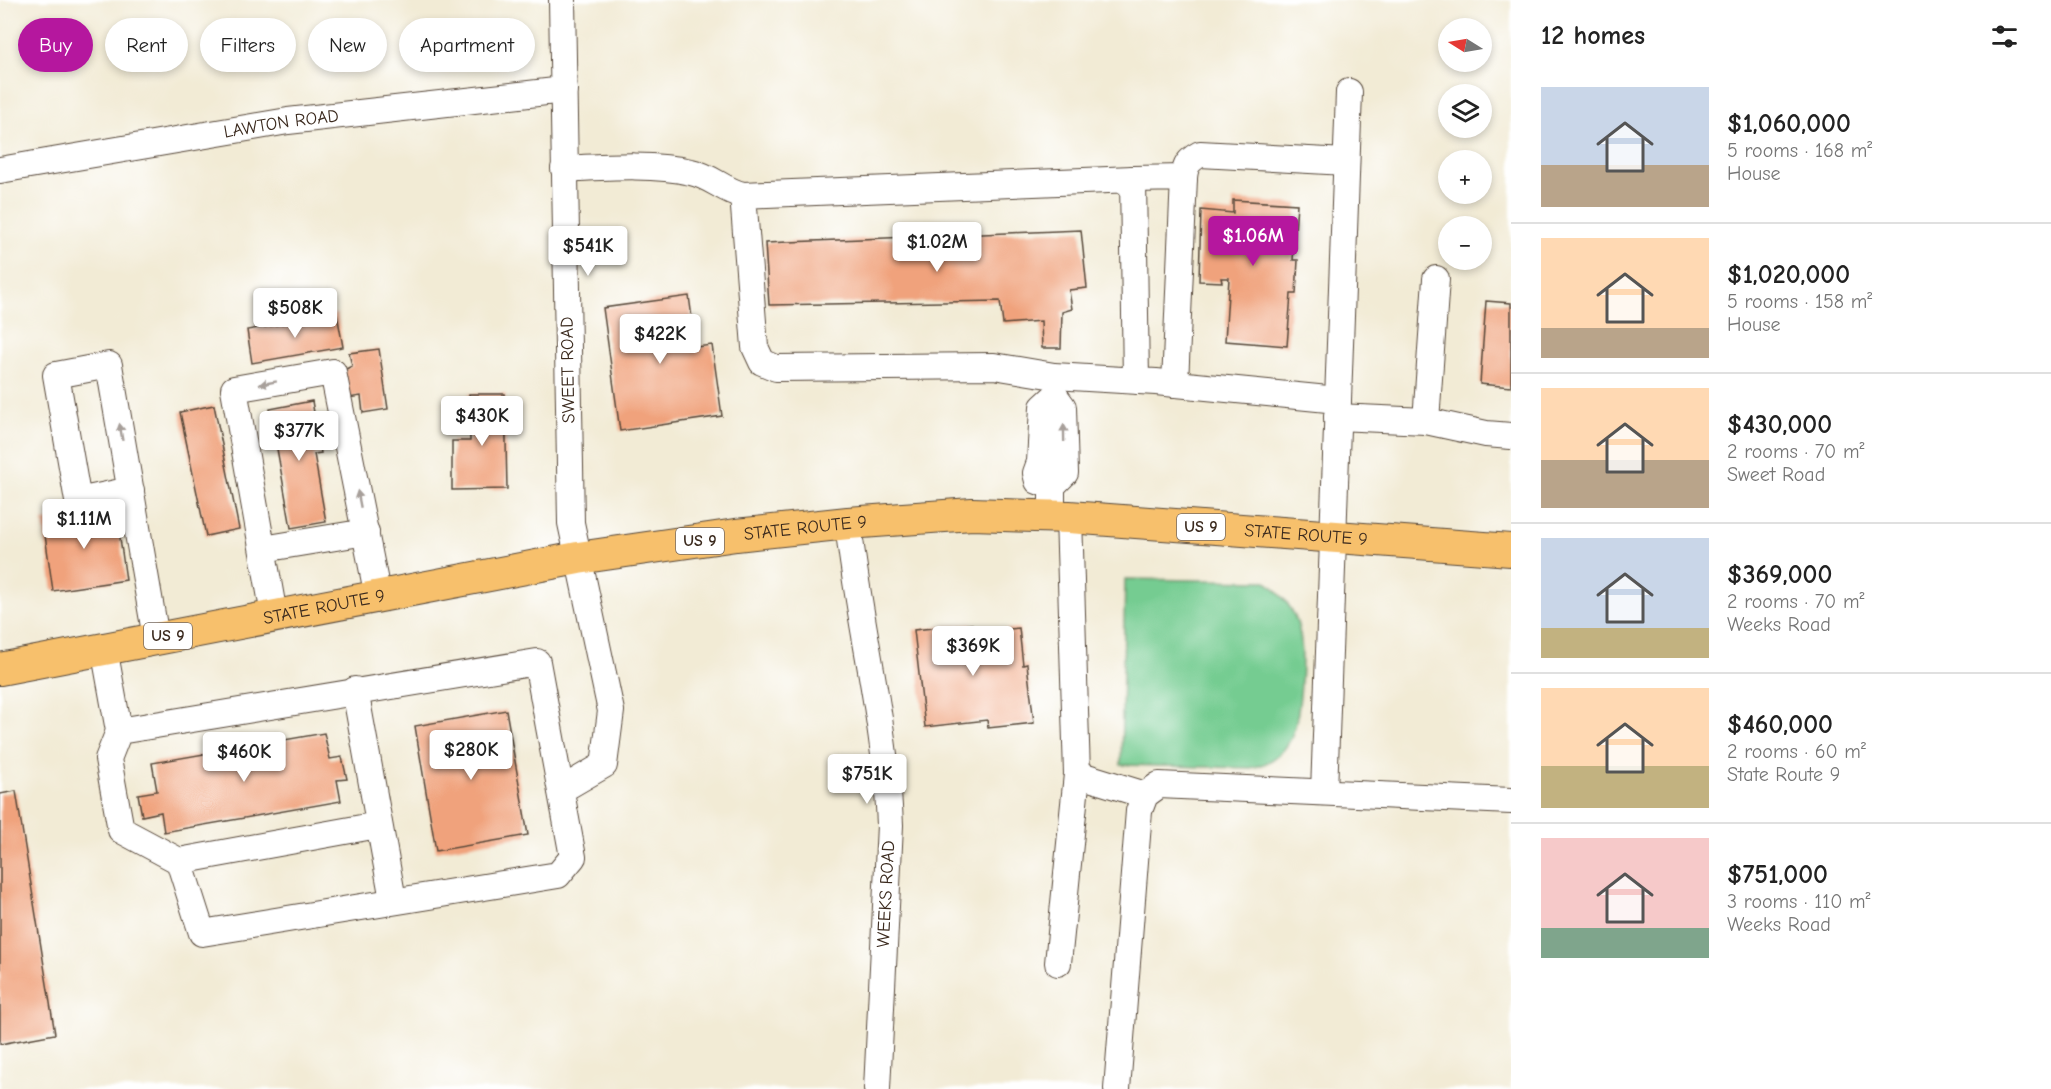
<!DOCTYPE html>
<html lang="en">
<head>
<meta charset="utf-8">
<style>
	:root { --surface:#fff; --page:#f2f2f2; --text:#222; --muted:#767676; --line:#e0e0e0; --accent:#b5179e }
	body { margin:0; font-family:"Comic Neue",sans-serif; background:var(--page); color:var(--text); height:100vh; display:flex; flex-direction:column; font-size:22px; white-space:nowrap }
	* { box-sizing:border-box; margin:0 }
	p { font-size:20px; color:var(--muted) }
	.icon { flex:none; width:33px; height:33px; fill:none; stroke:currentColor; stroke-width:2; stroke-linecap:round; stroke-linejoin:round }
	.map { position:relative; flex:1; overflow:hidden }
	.panel { display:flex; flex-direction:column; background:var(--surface); width:540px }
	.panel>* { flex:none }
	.banner { position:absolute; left:18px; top:18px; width:570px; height:54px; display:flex; gap:12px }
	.needle { width:39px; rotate:281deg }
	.fabs { position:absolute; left:1438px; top:18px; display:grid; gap:12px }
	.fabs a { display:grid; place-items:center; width:54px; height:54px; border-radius:50%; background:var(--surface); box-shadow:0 3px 9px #0003; font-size:30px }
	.price { position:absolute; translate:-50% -51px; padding:0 14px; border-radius:6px; background:#fff; color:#222; font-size:20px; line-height:39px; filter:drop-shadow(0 2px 3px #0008) }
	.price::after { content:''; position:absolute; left:50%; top:36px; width:18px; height:14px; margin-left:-9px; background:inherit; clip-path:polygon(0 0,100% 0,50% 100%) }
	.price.selected { background:var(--accent); color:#fff }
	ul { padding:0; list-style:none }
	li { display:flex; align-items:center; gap:18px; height:150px; padding:0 30px }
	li+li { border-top:2px solid var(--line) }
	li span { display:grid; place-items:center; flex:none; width:168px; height:120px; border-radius:0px; color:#555 }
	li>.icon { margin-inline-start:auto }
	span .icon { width:72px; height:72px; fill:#fffc; stroke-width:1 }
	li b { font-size:26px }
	h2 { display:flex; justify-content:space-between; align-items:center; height:72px; padding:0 30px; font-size:26px }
	.chip { padding:0 21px; border-radius:27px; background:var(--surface); box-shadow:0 3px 9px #0003; font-size:21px; line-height:54px }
	.chip.selected { background:var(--accent); color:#fff }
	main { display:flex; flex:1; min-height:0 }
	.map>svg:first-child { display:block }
	.green { fill:#74cc91; stroke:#587b58; stroke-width:1.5 }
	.building { fill:#f0a27c }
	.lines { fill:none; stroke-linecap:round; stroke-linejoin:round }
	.minor-casing { stroke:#564739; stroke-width:28 }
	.major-casing { stroke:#564739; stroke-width:34 }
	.minor { stroke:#fff; stroke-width:26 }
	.major { stroke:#f7c06c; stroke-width:32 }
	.oneway { fill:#a79f9a }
	.labels { text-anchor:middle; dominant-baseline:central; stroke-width:6; stroke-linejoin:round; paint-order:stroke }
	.shield { fill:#fff; stroke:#766a62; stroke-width:1.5 }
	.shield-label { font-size:16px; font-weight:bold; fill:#3b2a1e }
	.street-label { font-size:18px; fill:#3b2a1e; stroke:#fff }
</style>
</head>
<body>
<main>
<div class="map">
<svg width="1511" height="1089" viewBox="0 0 1511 1089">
	<rect width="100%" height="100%" fill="#fff"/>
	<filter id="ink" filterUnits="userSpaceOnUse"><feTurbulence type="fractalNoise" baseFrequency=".0167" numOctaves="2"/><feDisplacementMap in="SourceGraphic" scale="12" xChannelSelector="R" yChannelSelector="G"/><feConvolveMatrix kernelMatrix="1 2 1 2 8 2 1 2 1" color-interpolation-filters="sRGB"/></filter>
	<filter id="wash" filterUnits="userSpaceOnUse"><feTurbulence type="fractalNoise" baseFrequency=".008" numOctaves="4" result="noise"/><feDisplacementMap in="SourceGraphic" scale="24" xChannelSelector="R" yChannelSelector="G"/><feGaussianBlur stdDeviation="1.35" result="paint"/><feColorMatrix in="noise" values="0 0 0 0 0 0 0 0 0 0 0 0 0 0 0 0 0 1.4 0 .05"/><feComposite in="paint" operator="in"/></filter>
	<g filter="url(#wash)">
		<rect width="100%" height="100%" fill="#f2ebd5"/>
		<path class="green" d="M1125,579L1266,581C1281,594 1295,609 1299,630C1305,653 1301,719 1290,740C1283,755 1266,766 1250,768L1121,765Z"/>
		<g id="blocks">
			<path class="building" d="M1233,200L1297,204L1293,260H1298L1296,294H1291L1287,346L1225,341L1229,278H1221L1222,282L1199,281L1201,210L1233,213Z
				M1081,230L1087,288L1069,290L1072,309L1062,312L1061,348H1042L1041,321L1003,324L1000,301L769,305L765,243Z
				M689,296L696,347L712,345L722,416L620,431L603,308Z
				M1486,301L1511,303V387L1480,384Z
				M337,314L343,347L252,363L247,330Z
				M379,349L388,409L363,413L361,396L348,398L344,370L352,366L349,353Z
				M469,394H505L507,489L452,490V441H470Z
				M312,401L321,453L314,454L326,522L291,528L270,409Z
				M214,405L239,529L206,536L180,412Z
				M116,510L126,580L53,591L43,521Z
				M972,624L974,633L1019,628L1023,665L1027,664L1034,723L988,728L987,720L925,727L914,630Z
				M506,710L528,835L436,851L415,726Z
				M324,733L330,759L342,757L347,779L337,780L341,801L164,832L161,812L142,816L138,794L157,791L152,763Z
				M16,791L55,1034L0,1044V794Z"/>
		</g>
	</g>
	<g filter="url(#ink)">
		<use href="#blocks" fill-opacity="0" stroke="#564739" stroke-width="1.5"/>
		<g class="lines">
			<g class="minor-casing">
				<g id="minor">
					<path d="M564,169C603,167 654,163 691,172C711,176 724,191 743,195"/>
					<path id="s1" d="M0,170L288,121L564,90"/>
					<path d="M1184,178C1185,165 1189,160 1200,154L1346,162"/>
					<path d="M1133,179L1184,178L1175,384"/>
					<path d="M1136,381L1133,179L743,195L755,347L762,362L776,368L994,366L1054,376L1156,382L1338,400"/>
					<path d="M1337,417L1426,421L1436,279"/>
					<path d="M1426,421L1486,434L1511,436"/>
					<path d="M1052,486L1038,481L1036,473L1040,462L1043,407L1055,396L1063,407L1065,473L1052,486V517"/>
					<path d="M131,490L78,501L56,375L109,365L156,638"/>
					<path d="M848,523C859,624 886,723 890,825L877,1089"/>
					<path d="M263,549L366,532"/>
					<path d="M274,615L234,389L333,372L378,597"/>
					<path d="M104,648L119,731L108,759L121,830L179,861L202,933L558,875L573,857L537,662L119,731"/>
					<path d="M355,690L393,900"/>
					<path d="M1077,774L1145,795"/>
					<path d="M561,790L604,765L611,711L571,523L562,0"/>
					<path d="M1324,792L1349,92"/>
					<path d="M179,861L378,825"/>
					<path d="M1058,963L1077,774L1069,517"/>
					<path d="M1117,1089L1139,811L1145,795L1159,785L1511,801"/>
				</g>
			</g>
			<g class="major-casing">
				<g id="major">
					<path id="s2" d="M0,669L578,558L736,535L848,523L972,514L1069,517L1511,550"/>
				</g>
			</g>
			<use href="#minor" class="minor"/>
			<use href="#major" class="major"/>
		</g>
		<defs><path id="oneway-solid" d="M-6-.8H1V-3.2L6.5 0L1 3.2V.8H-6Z" transform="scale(1.5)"/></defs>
		<g class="oneway">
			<use href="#oneway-solid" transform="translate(268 383) rotate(170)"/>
			<use href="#oneway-solid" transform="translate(121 432) rotate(-100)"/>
			<use href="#oneway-solid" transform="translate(1064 433) rotate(-91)"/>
			<use href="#oneway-solid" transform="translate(359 499) rotate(-101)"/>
		</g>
	</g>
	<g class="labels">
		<g class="shield">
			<rect x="1177" y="514" width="48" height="26" rx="4.5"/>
			<rect x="676" y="528" width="48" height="26" rx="4.5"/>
			<rect x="144" y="623" width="48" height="26" rx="4.5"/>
		</g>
		<g class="shield-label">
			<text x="1201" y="527">US 9</text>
			<text x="700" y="541">US 9</text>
			<text x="168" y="636">US 9</text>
		</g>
		<g class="street-label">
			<text stroke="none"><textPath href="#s1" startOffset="285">LAWTON ROAD</textPath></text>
			<text transform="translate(568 370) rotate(-91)">SWEET ROAD</text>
			<text stroke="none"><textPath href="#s2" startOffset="818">STATE ROUTE 9</textPath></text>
			<text stroke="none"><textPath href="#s2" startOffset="1320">STATE ROUTE 9</textPath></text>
			<text stroke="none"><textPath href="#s2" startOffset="330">STATE ROUTE 9</textPath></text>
			<text transform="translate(886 894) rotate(-87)">WEEKS ROAD</text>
		</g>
	</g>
</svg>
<div class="fabs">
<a><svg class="needle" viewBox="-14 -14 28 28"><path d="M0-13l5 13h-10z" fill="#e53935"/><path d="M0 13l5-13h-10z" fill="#767676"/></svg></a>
<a><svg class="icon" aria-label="layers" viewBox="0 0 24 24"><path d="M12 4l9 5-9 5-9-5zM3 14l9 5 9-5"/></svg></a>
<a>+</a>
<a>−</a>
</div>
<b class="price selected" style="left:1253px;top:267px">$1.06M</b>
<b class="price" style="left:937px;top:273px">$1.02M</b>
<b class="price" style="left:588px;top:277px">$541K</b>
<b class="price" style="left:295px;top:339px">$508K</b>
<b class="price" style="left:660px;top:365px">$422K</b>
<b class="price" style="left:482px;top:447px">$430K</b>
<b class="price" style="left:299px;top:462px">$377K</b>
<b class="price" style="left:84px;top:550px">$1.11M</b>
<b class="price" style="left:973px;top:677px">$369K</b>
<b class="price" style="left:471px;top:781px">$280K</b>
<b class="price" style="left:244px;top:783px">$460K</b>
<b class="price" style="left:867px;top:805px">$751K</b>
<div class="banner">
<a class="chip selected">Buy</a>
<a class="chip">Rent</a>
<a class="chip">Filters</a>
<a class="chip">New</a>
<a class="chip">Apartment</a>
</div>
</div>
<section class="panel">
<h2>12 homes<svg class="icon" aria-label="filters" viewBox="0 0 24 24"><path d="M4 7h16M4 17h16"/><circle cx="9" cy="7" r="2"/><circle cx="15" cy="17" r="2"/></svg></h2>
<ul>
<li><span style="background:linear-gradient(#c9d6e8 65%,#b9a48a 0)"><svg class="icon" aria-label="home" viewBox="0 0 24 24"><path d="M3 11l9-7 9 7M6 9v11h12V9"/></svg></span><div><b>$1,060,000</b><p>5 rooms · 168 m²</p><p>House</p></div></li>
<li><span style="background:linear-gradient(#ffd9b3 75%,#b9a48a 0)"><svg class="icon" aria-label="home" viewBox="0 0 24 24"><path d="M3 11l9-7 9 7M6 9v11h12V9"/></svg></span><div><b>$1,020,000</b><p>5 rooms · 158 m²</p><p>House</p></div></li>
<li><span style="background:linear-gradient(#ffd9b3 60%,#b9a48a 0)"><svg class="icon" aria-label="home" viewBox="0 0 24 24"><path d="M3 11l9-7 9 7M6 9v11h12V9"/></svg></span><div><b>$430,000</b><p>2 rooms · 70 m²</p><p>Sweet Road</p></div></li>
<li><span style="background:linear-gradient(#c9d6e8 75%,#c2b280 0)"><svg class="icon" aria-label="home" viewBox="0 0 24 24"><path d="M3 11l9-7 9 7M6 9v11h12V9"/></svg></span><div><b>$369,000</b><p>2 rooms · 70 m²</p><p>Weeks Road</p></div></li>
<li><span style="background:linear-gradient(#ffd9b3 65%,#c2b280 0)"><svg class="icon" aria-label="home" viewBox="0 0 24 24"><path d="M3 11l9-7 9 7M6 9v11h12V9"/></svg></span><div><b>$460,000</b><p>2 rooms · 60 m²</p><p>State Route 9</p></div></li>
<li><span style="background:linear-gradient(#f6c9c9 75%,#7fa58c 0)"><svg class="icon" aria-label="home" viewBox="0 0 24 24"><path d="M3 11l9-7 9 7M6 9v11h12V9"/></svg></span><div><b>$751,000</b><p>3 rooms · 110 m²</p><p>Weeks Road</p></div></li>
</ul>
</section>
</main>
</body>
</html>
